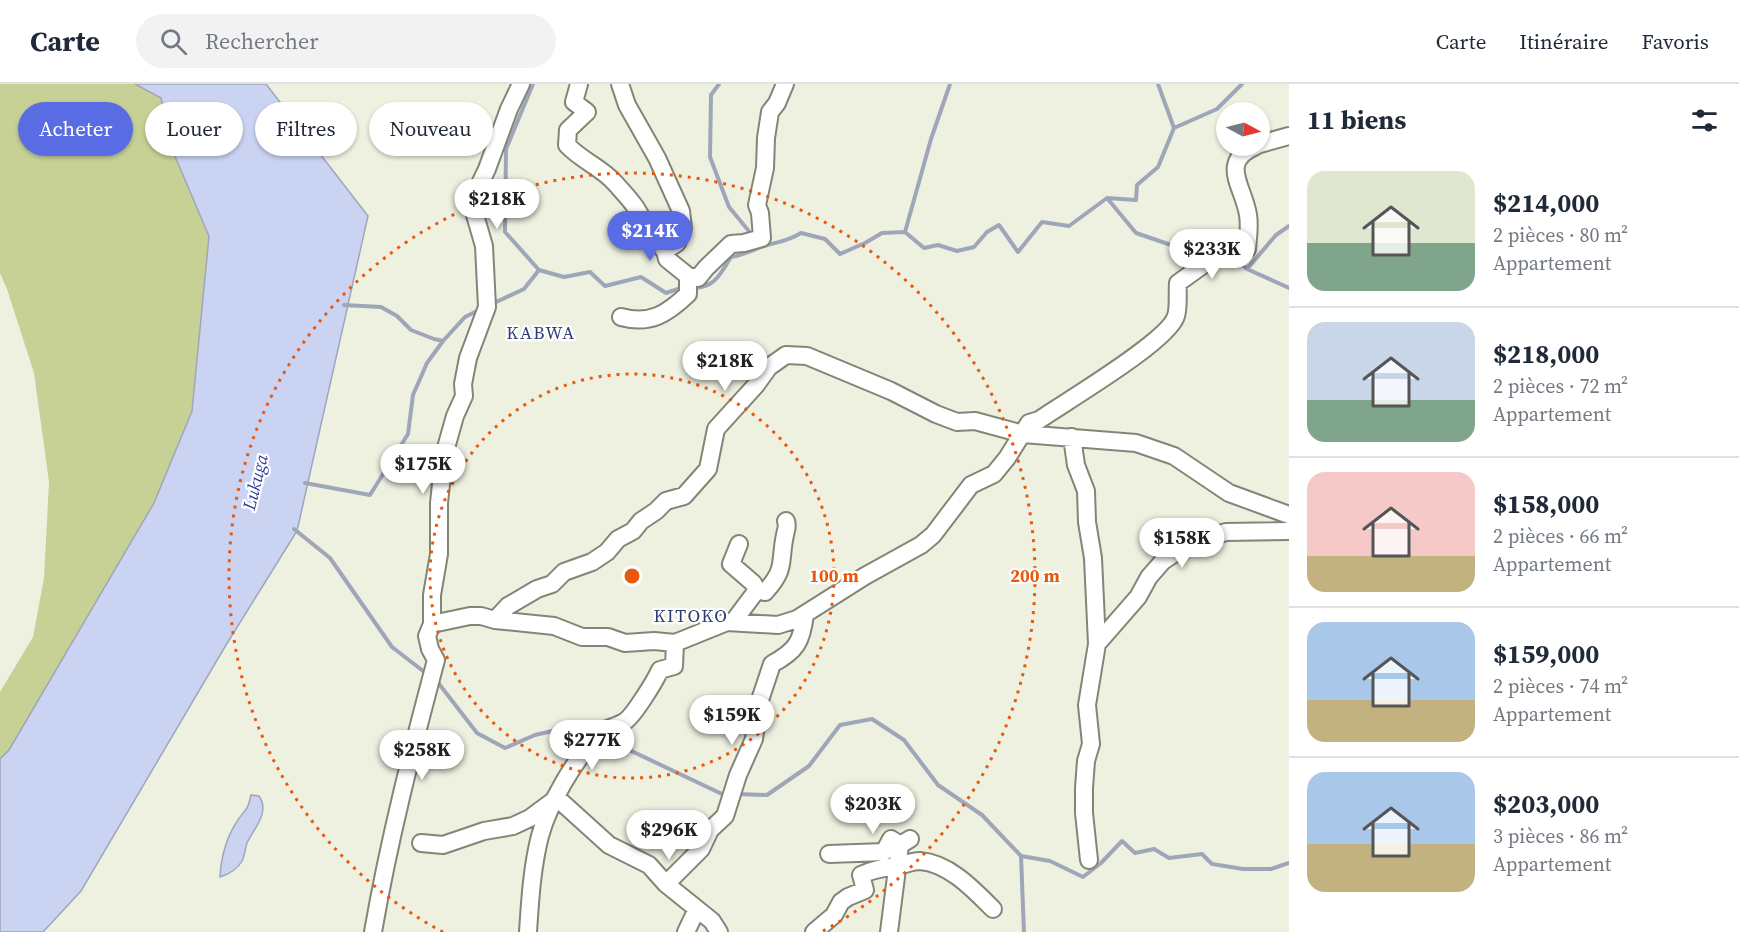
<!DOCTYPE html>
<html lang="fr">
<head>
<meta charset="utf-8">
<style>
	:root { --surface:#fff; --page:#f2f2f3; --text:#1f2937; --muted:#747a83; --line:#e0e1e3; --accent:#596ce3 }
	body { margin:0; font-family:"Source Serif 4",serif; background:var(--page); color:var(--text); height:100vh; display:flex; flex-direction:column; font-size:22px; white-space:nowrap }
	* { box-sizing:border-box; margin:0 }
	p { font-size:20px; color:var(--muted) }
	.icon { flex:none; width:33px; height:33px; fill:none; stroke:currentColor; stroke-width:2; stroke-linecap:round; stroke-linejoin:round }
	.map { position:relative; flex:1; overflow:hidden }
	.sheet { display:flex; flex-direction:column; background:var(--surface); width:450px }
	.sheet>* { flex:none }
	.hud { position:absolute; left:18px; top:18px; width:570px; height:54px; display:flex; gap:12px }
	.needle { width:39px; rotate:97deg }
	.buttons { position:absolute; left:1216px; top:18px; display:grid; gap:12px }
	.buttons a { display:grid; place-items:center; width:54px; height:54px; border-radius:50%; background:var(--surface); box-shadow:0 2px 4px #0004; font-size:30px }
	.price { position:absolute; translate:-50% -51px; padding:0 14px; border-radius:21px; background:#fff; color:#222; font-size:20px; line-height:39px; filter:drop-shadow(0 2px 3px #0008) }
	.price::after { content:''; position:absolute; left:50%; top:36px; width:18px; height:14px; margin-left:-9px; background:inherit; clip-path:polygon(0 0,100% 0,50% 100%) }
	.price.active { background:var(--accent); color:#fff }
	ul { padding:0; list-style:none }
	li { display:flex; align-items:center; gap:18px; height:150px; padding:0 18px }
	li+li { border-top:2px solid var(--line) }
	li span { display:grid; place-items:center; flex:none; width:168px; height:120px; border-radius:18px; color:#555 }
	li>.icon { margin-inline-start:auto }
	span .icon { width:72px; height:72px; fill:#fffc; stroke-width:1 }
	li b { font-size:26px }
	h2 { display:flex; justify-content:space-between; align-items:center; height:72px; padding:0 18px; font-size:26px }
	.chip { padding:0 21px; border-radius:27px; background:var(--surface); box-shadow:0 2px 4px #0004; font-size:21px; line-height:54px }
	.chip.active { background:var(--accent); color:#fff }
	header { display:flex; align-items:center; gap:36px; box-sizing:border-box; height:84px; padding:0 30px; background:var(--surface); border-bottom:2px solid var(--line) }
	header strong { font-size:28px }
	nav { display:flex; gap:33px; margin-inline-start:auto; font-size:21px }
	.search { width:420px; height:54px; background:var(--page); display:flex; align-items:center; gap:15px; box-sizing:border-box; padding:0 21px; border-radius:33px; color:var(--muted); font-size:22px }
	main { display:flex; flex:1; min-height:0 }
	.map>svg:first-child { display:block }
	.green { fill:#c7d196 }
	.water { fill:#cad3f2; stroke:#9fa6b9; stroke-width:1.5 }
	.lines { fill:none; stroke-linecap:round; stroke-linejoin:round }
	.stream { stroke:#9fa6b9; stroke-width:4 }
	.street-casing { stroke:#838677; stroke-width:20 }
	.street { stroke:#fff; stroke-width:16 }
	.ring { fill:none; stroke:#e8590c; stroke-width:3; stroke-dasharray:3 6 }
	.labels { text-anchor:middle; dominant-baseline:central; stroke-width:4.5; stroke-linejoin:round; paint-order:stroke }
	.neighbourhood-label { font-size:18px; letter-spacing:1.5px; fill:#303c76; stroke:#fff }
	.water-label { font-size:18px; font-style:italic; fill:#334095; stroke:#fff }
	.centre { fill:#e8590c; stroke:#fff; stroke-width:3 }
	.ring-label { font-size:18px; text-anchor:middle; font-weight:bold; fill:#e8590c; stroke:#fff; stroke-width:4.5; stroke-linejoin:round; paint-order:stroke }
</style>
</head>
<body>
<header>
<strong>Carte</strong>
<div class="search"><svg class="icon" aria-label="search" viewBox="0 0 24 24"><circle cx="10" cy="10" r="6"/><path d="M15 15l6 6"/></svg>Rechercher</div>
<nav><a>Carte</a><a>Itinéraire</a><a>Favoris</a></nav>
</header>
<main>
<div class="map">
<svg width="1289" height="848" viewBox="0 0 1289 848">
	<rect width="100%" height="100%" fill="#eef1e0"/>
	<path class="green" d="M0,0H135L161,14L171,63L209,152L192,327L154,419L9,666L0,675V608L33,553L44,494L49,398L34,289L7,205L0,189Z"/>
	<path class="water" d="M135,0H266L368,132L297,447L226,561L81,807L43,848H0V675L9,666L154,419L192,327L209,152L171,63L161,14Z
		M251,711L259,712C270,728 255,743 247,759C245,764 245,771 242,777C237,786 229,790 220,793C221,775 226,755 236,739C244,725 247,730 251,711Z"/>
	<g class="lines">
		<path class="stream" d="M533,0L506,65L505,148L539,186
			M719,0L711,11L710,73L729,123L753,152
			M1158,0L1174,44
			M1107,114L1136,116L1137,101L1158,83L1174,44L1217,25L1242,0
			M905,148L931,55L950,0
			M1235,174L1247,185L1289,204
			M1247,185L1276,151L1289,142
			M691,204C714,205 720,191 731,173C744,171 752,166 764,162C780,157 786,158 801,149L825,155L840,170L865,159L882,149L905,148L924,164L938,161L957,167L974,163L987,148L999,141L1018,168L1042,138L1069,142L1107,114L1136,149L1171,161L1202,157L1224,166
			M492,220L524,205L539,186L564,193L590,188L605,202L641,193L666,209L684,203
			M344,221L381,223L397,232L411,246L434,255L443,257L465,233L479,226
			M305,399L370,411L408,350L413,311L427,279L443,257
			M294,445L330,474L392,563L427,590
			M436,596L477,649L505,664L535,651L578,641L594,649
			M604,654L722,710H728
			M738,710L767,711L809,682L840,641L872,635L904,656L938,701L982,731L1021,772L1050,777L1083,793L1101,779L1122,757L1135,769L1154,765L1169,774L1202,770L1212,780L1243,785H1271L1289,779
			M1021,772L1024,848"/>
		<g class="street-casing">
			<path id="street" d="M579,0L574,18L587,28L568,46L567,61C582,77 601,83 615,99C622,107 630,115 636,124C646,140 651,154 665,167
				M620,0L627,21L657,74L681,127L683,144L677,159L665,167L667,175L688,192V210C667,230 650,241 621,233
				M1260,60L1289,52
				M688,192L698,194L706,184L731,160L744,159L762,154L760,129L757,121L765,84L766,54L770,28L777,19L785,0
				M1072,353L1076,381L1086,407L1087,438L1093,474L1097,560L1087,621L1091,660L1086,677L1084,704V729L1089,776
				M757,506L765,508C787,484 779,478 785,451C786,445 788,443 786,437
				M495,536L508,522L537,505L552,500L564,488L592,478L607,468L618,455L633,447L641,437L656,427L666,417L684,412L708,385L716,345L756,301L769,283L786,271L807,272L891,307L936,330L957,338L975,337L1023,350L1136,359L1174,372L1229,409L1289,431
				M733,538L757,506L753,499L731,480L739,460
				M432,540L470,532H481L495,536L554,542L582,553H608L625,559L654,557L675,559L727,538L778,541L797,535L865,492L921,461L933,451L971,401L994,390L1007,374L1029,339L1039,336C1065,318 1169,257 1176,232C1179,223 1177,209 1178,199L1210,176L1247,165C1248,154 1250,142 1248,131C1244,103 1218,78 1256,62
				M1097,560L1138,513L1149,493L1163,477L1190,459L1226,448L1289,447
				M421,759L443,761L484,747L513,742L530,734L557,714L609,761L649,781L666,800L712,837L719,848
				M829,770L884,768L891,755L900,761
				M666,800L701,765L710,746L725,732L738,691L754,655L759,619L772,580C796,567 802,558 805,530
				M373,848C389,756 412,666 436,576L430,565L427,552L432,540V511L439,470V419L444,371L455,332L464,312L463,300L468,274L487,223L484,162L475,131L477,106L487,85L509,25L521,0
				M528,848C530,817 532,783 540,752C549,719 575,675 599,650C606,644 616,643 624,638C633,633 655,597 660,586L674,582L675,559
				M686,848L697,825
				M814,848L834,831L841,818L848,813L865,806L861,791C873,785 884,784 897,782C904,781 912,777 920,777C949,779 974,806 993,825
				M889,848L900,761L910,755"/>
		</g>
		<use href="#street" class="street"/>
	</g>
	<g class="ring">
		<circle cx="632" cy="492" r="202"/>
		<path d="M443 848A403 403 0 1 1 821 848"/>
	</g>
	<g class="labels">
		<g class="neighbourhood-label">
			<text x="541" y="248">KABWA</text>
			<text x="691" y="531">KITOKO</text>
		</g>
		<g class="water-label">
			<text transform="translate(255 398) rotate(-76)">Lukuga</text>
		</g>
	</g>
	<circle cx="632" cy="492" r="9" class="centre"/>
	<g class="ring-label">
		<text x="834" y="498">100 m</text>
		<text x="1035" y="498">200 m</text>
	</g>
</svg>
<div class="buttons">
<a><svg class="needle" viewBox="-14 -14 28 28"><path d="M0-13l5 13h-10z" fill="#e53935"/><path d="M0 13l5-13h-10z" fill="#747a83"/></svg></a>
</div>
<b class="price" style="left:497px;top:146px">$218K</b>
<b class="price active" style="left:650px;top:178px">$214K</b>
<b class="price" style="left:1212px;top:196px">$233K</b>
<b class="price" style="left:725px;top:308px">$218K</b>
<b class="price" style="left:423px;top:411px">$175K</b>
<b class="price" style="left:1182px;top:485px">$158K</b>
<b class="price" style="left:732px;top:662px">$159K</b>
<b class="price" style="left:592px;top:687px">$277K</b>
<b class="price" style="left:422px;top:697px">$258K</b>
<b class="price" style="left:873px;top:751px">$203K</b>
<b class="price" style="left:669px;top:777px">$296K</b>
<div class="hud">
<a class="chip active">Acheter</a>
<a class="chip">Louer</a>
<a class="chip">Filtres</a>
<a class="chip">Nouveau</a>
</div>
</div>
<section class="sheet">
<h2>11 biens<svg class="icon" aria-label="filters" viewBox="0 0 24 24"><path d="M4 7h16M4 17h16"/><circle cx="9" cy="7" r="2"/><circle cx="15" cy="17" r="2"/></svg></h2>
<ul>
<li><span style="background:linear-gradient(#dfe7d0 60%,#7fa58c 0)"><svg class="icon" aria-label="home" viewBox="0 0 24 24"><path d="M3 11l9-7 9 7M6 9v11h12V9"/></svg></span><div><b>$214,000</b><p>2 pièces · 80 m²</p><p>Appartement</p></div></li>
<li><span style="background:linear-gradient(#c9d6e8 65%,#7fa58c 0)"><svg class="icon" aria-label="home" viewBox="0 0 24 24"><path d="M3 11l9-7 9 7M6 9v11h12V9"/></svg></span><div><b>$218,000</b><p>2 pièces · 72 m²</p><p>Appartement</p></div></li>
<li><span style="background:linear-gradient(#f6c9c9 70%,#c2b280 0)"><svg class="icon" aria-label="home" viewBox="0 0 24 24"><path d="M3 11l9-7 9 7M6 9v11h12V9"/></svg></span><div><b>$158,000</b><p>2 pièces · 66 m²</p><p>Appartement</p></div></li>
<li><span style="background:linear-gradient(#a9c7e8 65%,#c2b280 0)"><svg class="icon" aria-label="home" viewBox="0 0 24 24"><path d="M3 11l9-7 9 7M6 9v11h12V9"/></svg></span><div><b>$159,000</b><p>2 pièces · 74 m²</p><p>Appartement</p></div></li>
<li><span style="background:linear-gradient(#a9c7e8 60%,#c2b280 0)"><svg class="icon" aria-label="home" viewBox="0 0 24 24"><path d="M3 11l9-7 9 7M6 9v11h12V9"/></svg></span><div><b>$203,000</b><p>3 pièces · 86 m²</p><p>Appartement</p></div></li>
</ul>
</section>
</main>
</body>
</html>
